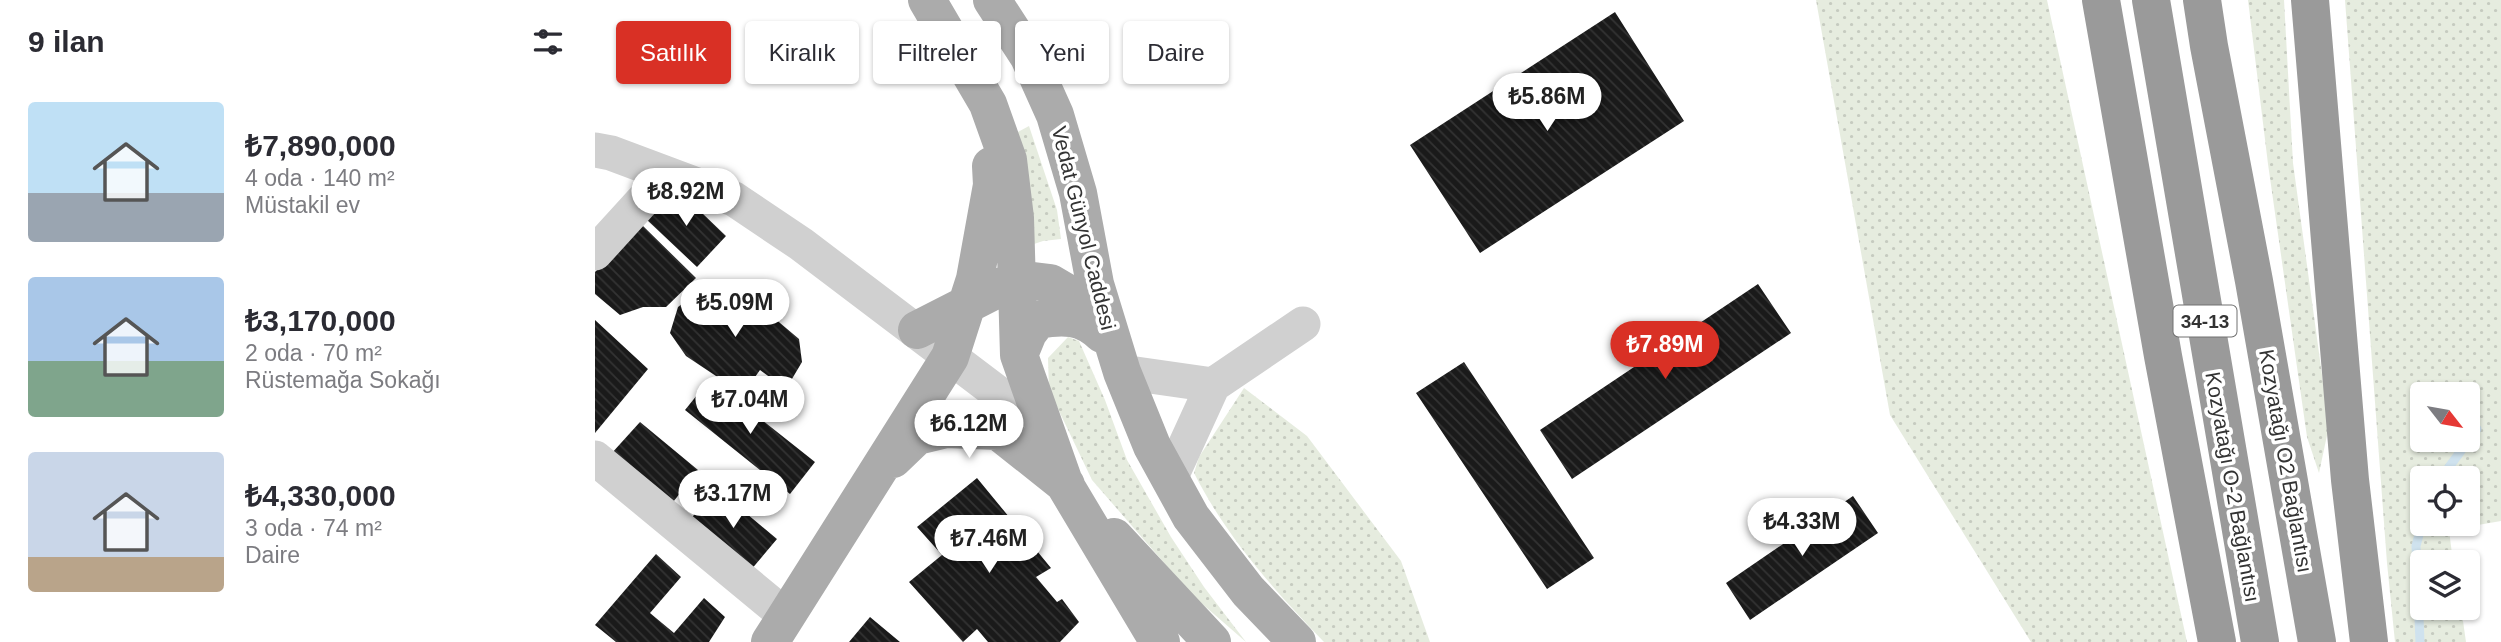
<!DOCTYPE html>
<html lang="tr">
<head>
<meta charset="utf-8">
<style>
	:root { --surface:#fff; --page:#f2f2f3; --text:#2b2b33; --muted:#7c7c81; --accent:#d93025 }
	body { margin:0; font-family:Helvetica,sans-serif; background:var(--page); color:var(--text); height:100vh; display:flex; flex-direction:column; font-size:26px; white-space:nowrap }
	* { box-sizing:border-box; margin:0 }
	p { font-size:23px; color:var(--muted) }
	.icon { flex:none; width:38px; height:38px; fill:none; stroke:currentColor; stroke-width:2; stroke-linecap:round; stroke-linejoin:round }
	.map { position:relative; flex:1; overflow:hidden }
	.panel { display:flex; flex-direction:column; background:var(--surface); width:595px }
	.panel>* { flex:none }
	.guide { position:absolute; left:21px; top:21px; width:665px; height:63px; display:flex; gap:14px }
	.needle { width:46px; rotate:121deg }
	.fabs { position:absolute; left:1815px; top:382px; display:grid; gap:14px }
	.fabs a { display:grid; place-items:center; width:70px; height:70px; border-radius:7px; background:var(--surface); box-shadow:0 2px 5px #0004; font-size:35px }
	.price { position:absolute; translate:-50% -60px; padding:0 16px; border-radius:24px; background:#fff; color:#222; font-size:23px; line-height:46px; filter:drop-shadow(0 2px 4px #0008) }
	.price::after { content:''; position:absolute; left:50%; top:42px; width:21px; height:16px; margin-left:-10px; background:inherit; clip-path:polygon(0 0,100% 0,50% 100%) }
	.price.active { background:var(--accent); color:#fff }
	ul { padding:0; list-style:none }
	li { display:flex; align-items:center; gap:21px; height:175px; padding:0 28px }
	li span { display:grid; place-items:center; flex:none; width:196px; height:140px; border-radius:7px; color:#555 }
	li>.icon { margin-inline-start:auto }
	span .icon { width:84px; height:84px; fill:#fffc; stroke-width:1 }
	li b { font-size:30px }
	h2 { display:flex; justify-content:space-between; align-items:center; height:84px; padding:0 28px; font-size:30px }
	.tag { padding:0 24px; border-radius:7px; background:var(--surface); box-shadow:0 2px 5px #0004; font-size:24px; line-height:63px }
	.tag.active { background:var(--accent); color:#fff }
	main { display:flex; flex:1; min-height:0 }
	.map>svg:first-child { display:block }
	.grass { fill:url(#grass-dots); fill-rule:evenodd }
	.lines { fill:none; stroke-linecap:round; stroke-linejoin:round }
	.stream { stroke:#cfe2ee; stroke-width:9 }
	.building { fill:url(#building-back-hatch) }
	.minor { stroke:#d0d0d0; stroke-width:35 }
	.major { stroke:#ababab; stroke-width:38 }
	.highway { stroke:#9a9a9a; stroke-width:38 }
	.labels { text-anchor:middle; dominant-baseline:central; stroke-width:7; stroke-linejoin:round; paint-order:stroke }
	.shield { fill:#fff; stroke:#707070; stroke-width:2 }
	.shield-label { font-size:19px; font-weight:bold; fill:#333 }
	.street-label { font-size:21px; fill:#333; stroke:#fff }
</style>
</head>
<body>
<main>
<section class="panel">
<h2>9 ilan<svg class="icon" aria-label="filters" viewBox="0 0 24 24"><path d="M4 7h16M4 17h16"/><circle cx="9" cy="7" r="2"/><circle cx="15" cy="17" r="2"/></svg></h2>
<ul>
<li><span style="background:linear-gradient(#bfe0f5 65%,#9aa5b1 0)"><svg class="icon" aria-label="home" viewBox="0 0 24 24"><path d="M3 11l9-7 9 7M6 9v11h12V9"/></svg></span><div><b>₺7,890,000</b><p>4 oda · 140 m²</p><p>Müstakil ev</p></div></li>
<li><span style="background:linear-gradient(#a9c7e8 60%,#7fa58c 0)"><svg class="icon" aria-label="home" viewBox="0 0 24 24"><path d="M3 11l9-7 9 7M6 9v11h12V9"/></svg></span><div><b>₺3,170,000</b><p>2 oda · 70 m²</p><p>Rüstemağa Sokağı</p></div></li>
<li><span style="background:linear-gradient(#c9d6e8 75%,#b9a48a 0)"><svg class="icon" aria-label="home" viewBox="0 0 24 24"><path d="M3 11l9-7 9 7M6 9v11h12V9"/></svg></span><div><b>₺4,330,000</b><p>3 oda · 74 m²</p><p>Daire</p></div></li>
</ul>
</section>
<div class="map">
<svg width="1906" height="642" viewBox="0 0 1906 642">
	<defs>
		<pattern id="grass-dots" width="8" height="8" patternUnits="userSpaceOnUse" patternTransform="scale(1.75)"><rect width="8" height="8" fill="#e6ecdf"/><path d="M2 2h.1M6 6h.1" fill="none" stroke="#c6cbc0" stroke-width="1.8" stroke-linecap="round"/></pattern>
		<pattern id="building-back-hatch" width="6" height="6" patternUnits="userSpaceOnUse" patternTransform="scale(1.75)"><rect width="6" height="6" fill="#1a1a1a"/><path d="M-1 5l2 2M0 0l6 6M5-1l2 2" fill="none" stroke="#333"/></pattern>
	</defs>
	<rect width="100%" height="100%" fill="#fff"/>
	<path class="grass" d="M1221,0H1452L1592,642H1436L1295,415Z
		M1653,0H1689L1698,163L1734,426L1724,473L1712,437L1673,164Z
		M1750,0H1906V521L1854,530L1858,562H1827V607H1866L1871,642H1800L1792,563ZM1827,394H1872V439H1827ZM1827,478H1872V523H1827Z
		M434,126L462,210L466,239L448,241L427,248L421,133Z
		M473,337L484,341L510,400L532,460L576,537L609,587L651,642L597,595L497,480L454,390L453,358Z
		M649,388L712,436L806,561L835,642H729C679,590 632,538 599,473L604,457Z"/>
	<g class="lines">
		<path class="stream" d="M1846,478L1882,429
			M1825,642L1821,546L1827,523"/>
	</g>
	<path class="building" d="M1020,12L1089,121L885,253L815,145Z
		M82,189L131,236L102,267L51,219Z
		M47,225L101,278L71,307H48L25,315L0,294V272Z
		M1163,284L1196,333L977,479L945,430Z
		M109,287L134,291L147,301L158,300L204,339L207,362L191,389L165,370L148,394L91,356L75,333L83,307Z
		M0,320L53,369L0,433Z
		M869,362L999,558L952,589L821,393Z
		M115,379L220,462L195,494L90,410Z
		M45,422L103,470L75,506L16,454Z
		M382,478L456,568L441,577L462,602L467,599L484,622L465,642H393L382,629L368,642L314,582L347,555L322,527Z
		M121,488L182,539L155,571L94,521Z
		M1258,496L1283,533L1155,620L1131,583Z
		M61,554L86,577L55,613L79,633L109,598L130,617L114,642H21L0,625Z
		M275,617L305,642H254Z"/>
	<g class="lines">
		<path class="minor" d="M0,150L16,153L139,199L206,244L412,400L454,460
			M0,253L72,174
			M527,372L618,385
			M0,458L191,616
			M575,479L618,385L708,324"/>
		<path class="major" d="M332,0L393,104L413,160L420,218L424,355L470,485L559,634L566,642
			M397,0L434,57L460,115L483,193L500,284L527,372L557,446L596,517L653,591L702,642
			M322,330L422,279L455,283L489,303L510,332
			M424,355L433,333L443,320C469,315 488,316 507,334
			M298,459L322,436L351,429L403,431L471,485
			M519,537L617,642
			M175,642L355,357L380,279L397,185L396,166"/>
		<path class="highway" d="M1506,0L1568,356L1622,642
			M1556,0L1665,642
			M1607,0L1614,46L1659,281L1722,642
			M1715,0L1755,480L1774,642"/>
	</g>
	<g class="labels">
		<rect class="shield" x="1578.5" y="305.5" width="63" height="31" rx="5"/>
		<g class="shield-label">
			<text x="1610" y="321">34-13</text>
		</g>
		<g class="street-label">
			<text transform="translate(489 228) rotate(76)">Vedat Günyol Caddesi</text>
			<text transform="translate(1691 461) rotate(80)">Kozyatağı O2 Bağlantısı</text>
			<text transform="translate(1638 487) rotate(80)">Kozyatağı O-2 Bağlantısı</text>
		</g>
	</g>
</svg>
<div class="fabs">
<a><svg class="needle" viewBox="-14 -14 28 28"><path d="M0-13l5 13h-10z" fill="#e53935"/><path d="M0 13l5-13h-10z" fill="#7c7c81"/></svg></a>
<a><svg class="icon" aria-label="locate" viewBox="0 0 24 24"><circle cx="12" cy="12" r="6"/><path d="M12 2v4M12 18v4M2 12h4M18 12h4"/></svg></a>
<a><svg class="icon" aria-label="layers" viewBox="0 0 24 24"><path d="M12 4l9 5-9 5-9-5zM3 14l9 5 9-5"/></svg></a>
</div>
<b class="price" style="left:952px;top:133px">₺5.86M</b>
<b class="price" style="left:91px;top:228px">₺8.92M</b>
<b class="price" style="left:140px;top:339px">₺5.09M</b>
<b class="price active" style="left:1070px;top:381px">₺7.89M</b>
<b class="price" style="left:155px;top:436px">₺7.04M</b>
<b class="price" style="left:374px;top:460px">₺6.12M</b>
<b class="price" style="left:138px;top:530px">₺3.17M</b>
<b class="price" style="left:1207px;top:558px">₺4.33M</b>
<b class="price" style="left:394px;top:575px">₺7.46M</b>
<div class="guide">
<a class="tag active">Satılık</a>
<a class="tag">Kiralık</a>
<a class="tag">Filtreler</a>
<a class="tag">Yeni</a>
<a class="tag">Daire</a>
</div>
</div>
</main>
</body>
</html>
